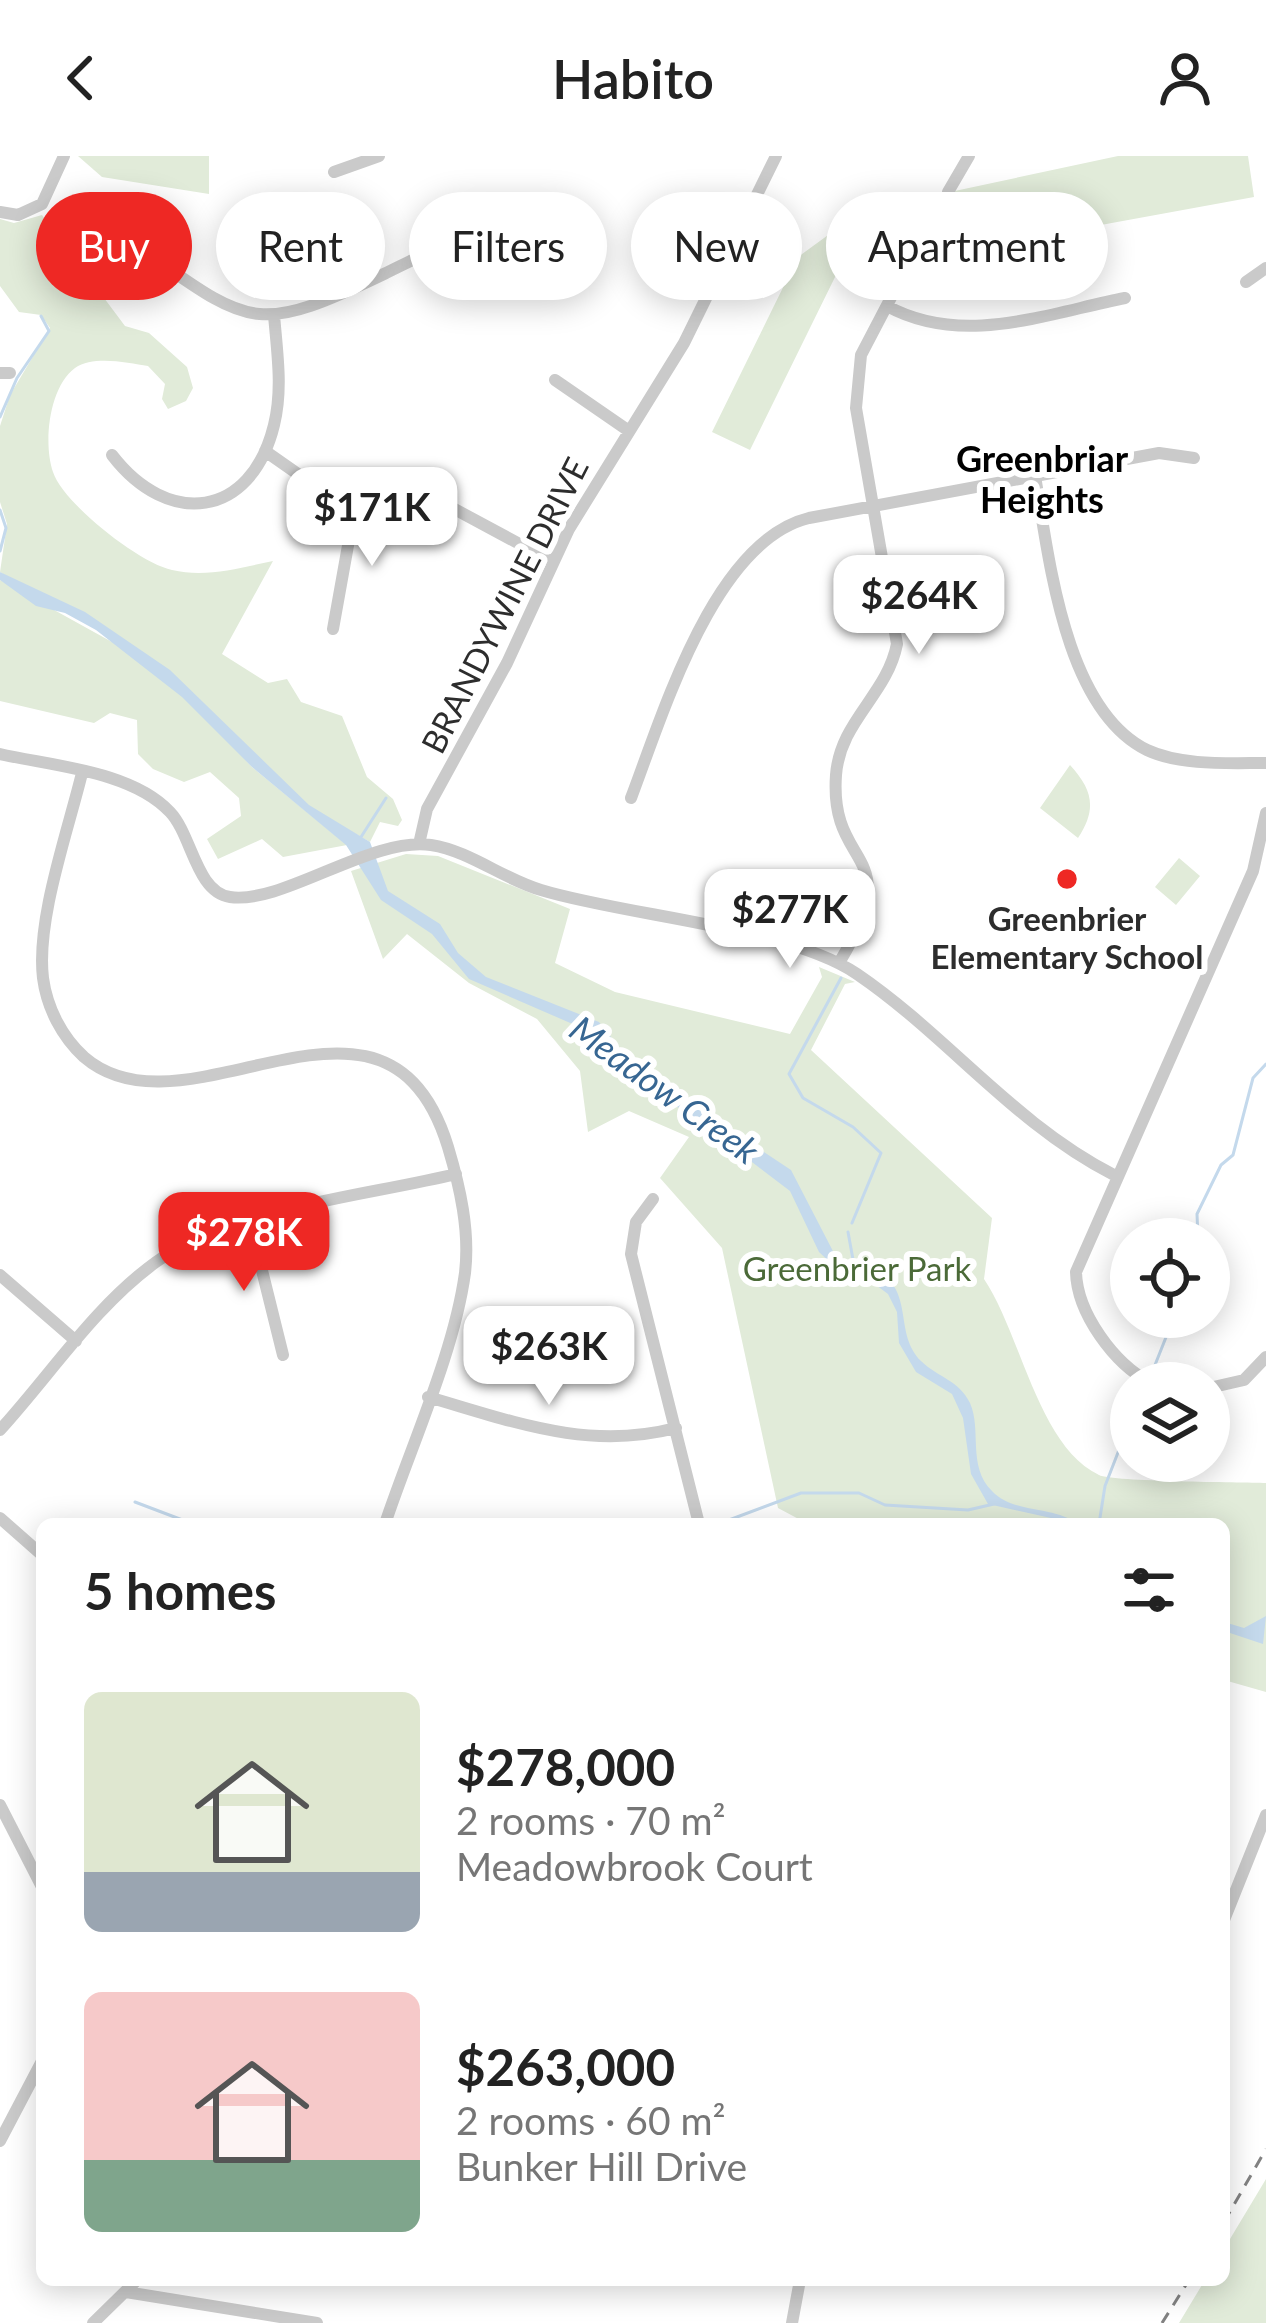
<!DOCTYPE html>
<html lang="en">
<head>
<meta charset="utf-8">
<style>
	:root { --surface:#fff; --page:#f6f6f6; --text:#222; --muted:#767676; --accent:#ee2824 }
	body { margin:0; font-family:Lato,sans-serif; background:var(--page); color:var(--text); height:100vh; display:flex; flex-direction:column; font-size:45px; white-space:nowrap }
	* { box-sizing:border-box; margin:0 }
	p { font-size:39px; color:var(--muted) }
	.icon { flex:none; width:66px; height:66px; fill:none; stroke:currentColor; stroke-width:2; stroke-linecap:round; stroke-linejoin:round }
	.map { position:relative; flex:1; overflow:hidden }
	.drawer { position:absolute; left:36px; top:1362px; width:1194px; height:768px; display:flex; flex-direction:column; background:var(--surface); border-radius:18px; box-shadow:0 6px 30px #0003 }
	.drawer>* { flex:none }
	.top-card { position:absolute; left:36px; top:36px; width:1194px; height:108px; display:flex; gap:24px }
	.controls { position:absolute; left:1110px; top:1062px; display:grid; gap:24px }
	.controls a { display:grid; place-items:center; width:120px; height:120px; border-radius:50%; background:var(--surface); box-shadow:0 6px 30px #0003; font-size:60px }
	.price { position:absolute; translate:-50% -102px; padding:0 27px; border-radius:24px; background:#fff; color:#222; font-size:39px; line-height:78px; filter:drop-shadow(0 3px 6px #0008) }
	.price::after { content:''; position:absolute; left:50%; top:72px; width:36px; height:27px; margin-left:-18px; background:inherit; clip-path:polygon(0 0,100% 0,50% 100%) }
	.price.on { background:var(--accent); color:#fff }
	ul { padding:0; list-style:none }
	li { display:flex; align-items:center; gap:36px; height:300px; padding:0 48px }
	li span { display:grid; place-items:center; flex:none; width:336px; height:240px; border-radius:18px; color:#555 }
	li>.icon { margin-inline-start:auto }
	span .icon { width:144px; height:144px; fill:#fffc; stroke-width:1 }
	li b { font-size:51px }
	h2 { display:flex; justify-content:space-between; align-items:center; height:144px; padding:0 48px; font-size:51px }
	.pill { padding:0 42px; border-radius:54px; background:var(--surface); box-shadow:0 6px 30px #0003; font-size:42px; line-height:108px }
	.pill.on { background:var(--accent); color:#fff }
	header { display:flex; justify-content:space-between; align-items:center; height:156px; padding:0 48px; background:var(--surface); font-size:54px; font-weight:600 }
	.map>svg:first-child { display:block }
	.green { fill:#e1ebd9 }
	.water { fill:#c4d9ec }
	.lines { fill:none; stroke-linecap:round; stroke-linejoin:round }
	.stream { stroke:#c4d9ec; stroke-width:3 }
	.minor { stroke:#cacaca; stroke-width:12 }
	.rail { stroke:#828282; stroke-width:3; stroke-dasharray:12 9; stroke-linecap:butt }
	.poi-dot { fill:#ee2824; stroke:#fff; stroke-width:4.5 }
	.labels { text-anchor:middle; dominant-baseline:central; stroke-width:12; stroke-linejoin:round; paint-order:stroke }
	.street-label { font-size:33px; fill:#2d2d2d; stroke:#fff }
	.poi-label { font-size:33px; font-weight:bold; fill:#2d2d2d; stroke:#fff }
	.park-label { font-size:33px; fill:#4b6a38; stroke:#fff }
	.neighbourhood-label { font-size:36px; font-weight:bold; fill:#000; stroke:#fff }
	.water-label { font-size:36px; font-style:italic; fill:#376692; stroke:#fff }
</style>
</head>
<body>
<header><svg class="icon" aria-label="back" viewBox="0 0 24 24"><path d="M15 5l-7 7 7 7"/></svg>Habito<svg class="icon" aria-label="person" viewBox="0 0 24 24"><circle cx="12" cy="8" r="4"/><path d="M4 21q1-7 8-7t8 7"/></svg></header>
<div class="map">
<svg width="1266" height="2167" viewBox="0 0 1266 2167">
	<rect width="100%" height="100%" fill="#fff"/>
	<path class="green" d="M78,0H209V38L102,21Z
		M1118,0H1248L1254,41L837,117L750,294L712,276L798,101L861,55Z
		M42,59L125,170L149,177L187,211L193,232L186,245L168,253L162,243L165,228L148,210C128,207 94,199 75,212C49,231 43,287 53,316C63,347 139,407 172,414C206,422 239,412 273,405L222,498L268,527L287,523L301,546L342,560L367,621L393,643L402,664L398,670L380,666L370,686L303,648L221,577L252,611L347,689L283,701L262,683L218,703L207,683L241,660L239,642L210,616L184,626L153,613L138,598L137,564L110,557L94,567L0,545V424L112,486C72,451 39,441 0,416L7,368L0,346V270L10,239L50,172L41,159L19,156L0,130V63L14,67Z
		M1070,609C1093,634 1097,653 1078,682L1040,652Z
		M406,698L438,700L570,753L555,807L615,836L790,878L822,821L819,811L855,826L845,828L811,894L992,1062L984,1123C1021,1178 1038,1290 1099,1319C1113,1326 1241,1326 1266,1327V1536L1224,1524V1368H808L778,1352L722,1092L660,1022L689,981L629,955L588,976L580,915L537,863L469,827L407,778L383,803L351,715Z
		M1179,702L1200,720L1176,749L1155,731Z
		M1266,2023V2167H1179L1205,2124H1224V2093Z"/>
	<path class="water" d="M0,416L85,456L170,514L309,649L370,686L388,735L440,768L458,797L486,821L599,866L633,909L791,1014L836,1101C849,1107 867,1107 880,1116C914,1139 894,1178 921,1205C937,1221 959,1224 970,1247C982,1274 967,1310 992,1335C1013,1358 1053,1349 1078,1368L988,1348L971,1318L963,1262L952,1238L916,1216L899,1187L897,1156L888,1138L856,1114L836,1112L819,1096L790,1035L685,955L654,939L591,876L469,823L432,778L381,744L346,689L252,611L182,541L96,474L65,457L36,450L0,424Z
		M1266,1460L1263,1488L1224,1475V1466L1244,1472Z"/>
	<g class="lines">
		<path class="stream" d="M0,261L17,222L49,175L41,160
			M0,354L6,372L0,395
			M361,681L386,642
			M841,822L789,918L803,942L853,971L881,997L852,1067
			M848,1076L854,1109
			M1198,1083L1197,1058L1221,1009L1233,999L1253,922L1266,908
			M1155,1209L1174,1161
			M135,1346L193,1368
			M729,1364L801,1337H859L885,1349L968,1354L994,1348
			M1099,1368L1105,1330L1131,1263"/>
		<path class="minor" d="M334,16L379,0
			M948,36L969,0
			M0,56L18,59L42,48L64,0
			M135,89C251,170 253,181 386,117C419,100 454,87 482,61
			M654,92L716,122
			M1246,126L1266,112
			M887,150C962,191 1045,158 1125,142
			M0,217H10
			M555,224L629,275
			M265,295L325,337L366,345L409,339L434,342L553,406
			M112,299C168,372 251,363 274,269C283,233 277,196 274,159
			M1035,320C1049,401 1064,553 1147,594C1181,610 1229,607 1266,607
			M333,473L356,345
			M0,598C53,610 132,615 170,656C192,679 196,736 230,741C282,749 372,680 431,689C470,695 503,723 541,734C626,760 788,771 857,818C948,880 1014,968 1114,1019
			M82,617C68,675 36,764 43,822C47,852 62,881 84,901C188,991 386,789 448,991C460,1031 470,1075 465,1117C454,1197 411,1290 385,1368
			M631,642C663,558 714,385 809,362L1159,297L1194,302
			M419,688L427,653L507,507L569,373L684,187L776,0
			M839,807C909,691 829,717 836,619C840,565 887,539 897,488L856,252L861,199L896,132
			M653,1043L636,1066L631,1098L699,1368
			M250,1066L283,1199
			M0,1119L76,1185
			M1151,1227C1114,1208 1077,1157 1076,1116L1253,715L1266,657
			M1209,1232L1244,1224L1266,1201
			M428,1241C512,1265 587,1295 676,1272
			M0,1274C51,1218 95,1150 156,1106C232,1052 366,1040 456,1018
			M0,1362L42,1399
			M0,1649L42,1731
			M1224,1764L1266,1659
			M0,1985L42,1905
			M126,2136L317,2167
			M93,2167L137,2124
			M792,2167L800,2124"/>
		<path class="rail" d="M1224,2066L1266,1993
			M1162,2167L1189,2124"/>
	</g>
	<circle class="poi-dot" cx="1067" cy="723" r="12"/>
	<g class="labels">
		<g class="street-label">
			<text transform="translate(504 449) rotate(-63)">BRANDYWINE DRIVE</text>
		</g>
		<g class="poi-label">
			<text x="1067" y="762">Greenbrier<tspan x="1067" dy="38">Elementary School</tspan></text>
		</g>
		<g class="park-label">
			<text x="857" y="1112">Greenbrier Park</text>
		</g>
		<g class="neighbourhood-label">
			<text x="1042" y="302">Greenbriar<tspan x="1042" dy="41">Heights</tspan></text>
		</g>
		<g class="water-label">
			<text transform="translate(665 933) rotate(36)">Meadow Creek</text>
		</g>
	</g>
</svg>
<div class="controls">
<a><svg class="icon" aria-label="locate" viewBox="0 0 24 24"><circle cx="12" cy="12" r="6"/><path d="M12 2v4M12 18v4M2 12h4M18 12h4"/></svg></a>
<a><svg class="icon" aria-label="layers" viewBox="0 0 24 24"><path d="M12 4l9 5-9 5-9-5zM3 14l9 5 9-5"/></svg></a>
</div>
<b class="price" style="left:372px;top:413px">$171K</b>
<b class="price" style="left:919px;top:501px">$264K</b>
<b class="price" style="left:790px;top:815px">$277K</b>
<b class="price on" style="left:244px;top:1138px">$278K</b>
<b class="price" style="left:549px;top:1252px">$263K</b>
<div class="top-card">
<a class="pill on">Buy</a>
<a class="pill">Rent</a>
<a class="pill">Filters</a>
<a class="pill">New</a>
<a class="pill">Apartment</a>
</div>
<section class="drawer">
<h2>5 homes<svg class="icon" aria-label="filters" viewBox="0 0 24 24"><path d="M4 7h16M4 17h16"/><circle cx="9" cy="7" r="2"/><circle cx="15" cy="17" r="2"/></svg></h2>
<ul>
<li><span style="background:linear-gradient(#dfe7d0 75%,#9aa5b1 0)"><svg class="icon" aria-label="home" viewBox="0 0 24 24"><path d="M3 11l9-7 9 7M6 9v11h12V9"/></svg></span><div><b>$278,000</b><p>2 rooms · 70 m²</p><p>Meadowbrook Court</p></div></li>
<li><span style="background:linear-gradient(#f6c9c9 70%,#7fa58c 0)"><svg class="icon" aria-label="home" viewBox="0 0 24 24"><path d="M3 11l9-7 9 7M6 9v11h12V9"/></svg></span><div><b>$263,000</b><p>2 rooms · 60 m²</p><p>Bunker Hill Drive</p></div></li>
</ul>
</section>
</div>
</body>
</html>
